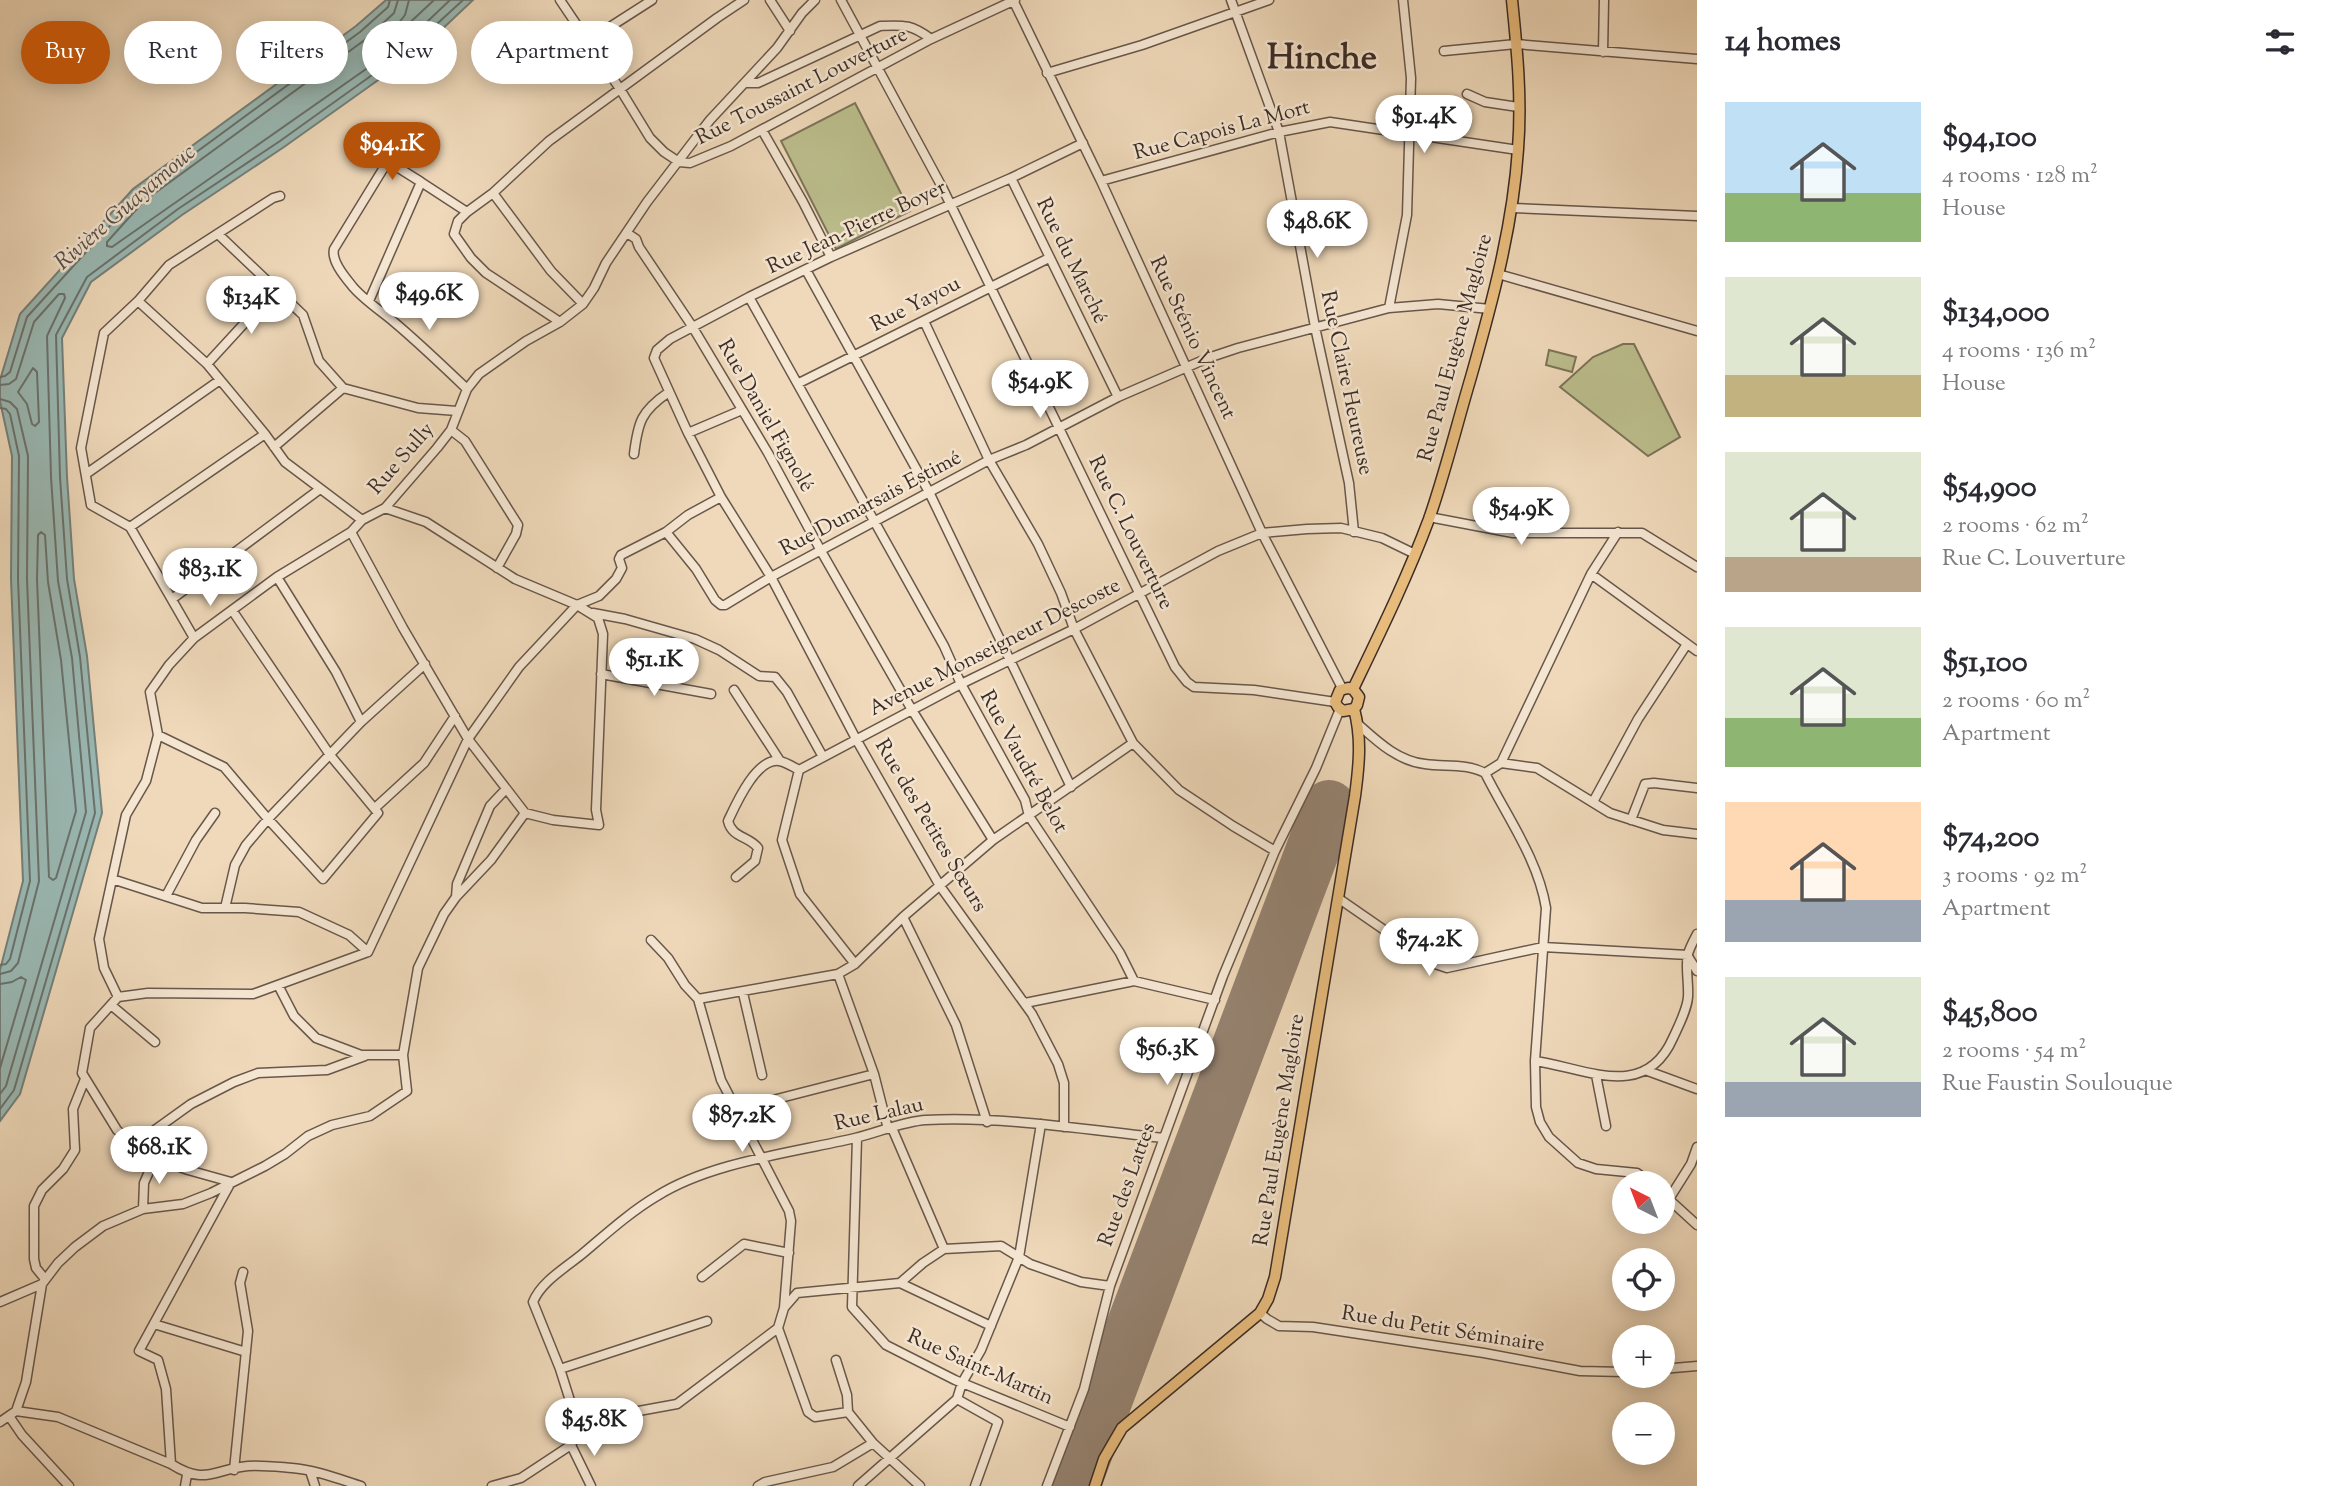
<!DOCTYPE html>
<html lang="en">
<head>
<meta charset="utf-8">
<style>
	:root { --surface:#fff; --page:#f7f7f7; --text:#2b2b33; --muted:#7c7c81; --accent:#b45309 }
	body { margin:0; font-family:"Sorts Mill Goudy",serif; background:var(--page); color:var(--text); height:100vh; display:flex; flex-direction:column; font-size:26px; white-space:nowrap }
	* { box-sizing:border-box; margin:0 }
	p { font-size:23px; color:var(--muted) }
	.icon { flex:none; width:38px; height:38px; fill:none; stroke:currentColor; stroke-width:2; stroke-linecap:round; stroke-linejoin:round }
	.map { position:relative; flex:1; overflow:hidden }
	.side { display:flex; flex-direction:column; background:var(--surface); width:630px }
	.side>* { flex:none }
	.banner { position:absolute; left:21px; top:21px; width:665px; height:63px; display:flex; gap:14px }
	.needle { width:46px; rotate:318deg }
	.controls { position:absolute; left:1612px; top:1171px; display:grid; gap:14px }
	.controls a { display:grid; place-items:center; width:63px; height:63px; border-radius:50%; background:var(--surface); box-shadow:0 4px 18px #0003; font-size:35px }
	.price { position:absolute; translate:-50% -60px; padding:0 16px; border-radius:24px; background:#fff; color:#222; font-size:23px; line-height:46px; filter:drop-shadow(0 2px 4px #0008) }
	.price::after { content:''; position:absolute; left:50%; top:42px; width:21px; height:16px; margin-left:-10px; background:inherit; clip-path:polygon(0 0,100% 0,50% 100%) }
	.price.selected { background:var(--accent); color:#fff }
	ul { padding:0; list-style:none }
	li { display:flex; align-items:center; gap:21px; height:175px; padding:0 28px }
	li span { display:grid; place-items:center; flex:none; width:196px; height:140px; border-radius:0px; color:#555 }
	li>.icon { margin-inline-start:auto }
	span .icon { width:84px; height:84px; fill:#fffc; stroke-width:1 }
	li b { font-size:30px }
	h2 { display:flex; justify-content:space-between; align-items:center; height:84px; padding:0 28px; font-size:30px }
	.tag { padding:0 24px; border-radius:32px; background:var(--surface); box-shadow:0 4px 18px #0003; font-size:24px; line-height:63px }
	.tag.selected { background:var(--accent); color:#fff }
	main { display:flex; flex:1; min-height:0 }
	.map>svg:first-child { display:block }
	.green { fill:#bcbe8d; stroke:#7c755a; stroke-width:2 }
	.water { fill:#9ab9b4; stroke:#74817b; stroke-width:2 }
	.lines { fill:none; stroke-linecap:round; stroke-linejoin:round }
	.shore { stroke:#6a726d; stroke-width:2 }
	.runway { stroke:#958270; stroke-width:54 }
	.minor-casing { stroke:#68574b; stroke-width:11 }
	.major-casing { stroke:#3b2c26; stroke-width:13 }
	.minor { stroke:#f5e6d2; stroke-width:8 }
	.major { stroke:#e8bc7d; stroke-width:10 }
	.labels { text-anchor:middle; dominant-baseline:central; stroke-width:5; stroke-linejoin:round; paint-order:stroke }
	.street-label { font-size:21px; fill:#3b2c26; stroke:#f5e6d2 }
	.water-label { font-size:23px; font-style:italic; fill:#534f4a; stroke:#f5e6d2 }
	.town-label { font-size:35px; font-weight:bold; fill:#3b2c26; stroke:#f5e6d2 }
</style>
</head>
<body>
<main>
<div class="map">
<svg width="1697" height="1486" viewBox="0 0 1697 1486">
	<rect width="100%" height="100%" fill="#efd9ba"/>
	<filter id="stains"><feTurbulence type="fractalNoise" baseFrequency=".00286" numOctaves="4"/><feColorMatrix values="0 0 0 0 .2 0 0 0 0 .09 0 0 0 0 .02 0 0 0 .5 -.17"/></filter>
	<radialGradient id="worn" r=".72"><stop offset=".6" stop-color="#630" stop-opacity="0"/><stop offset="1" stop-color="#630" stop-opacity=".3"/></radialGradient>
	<path class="green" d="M855,103L910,211L836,249L781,141Z
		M1623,344H1634L1680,437L1648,456L1560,387L1593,357Z
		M1549,350L1576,357L1572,372L1546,365Z"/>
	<path class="water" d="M386,0H473L419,51L284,147L182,215L91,282L62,338L67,477L74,579L87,656L102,813L20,1094L0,1121V970L23,881L11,579L12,456L0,401V380L20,314L133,189L356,26Z"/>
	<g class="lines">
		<path class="shore" d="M398,0L394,13L366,39L144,201L107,242V246L112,247L409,39L450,0
			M409,0L405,15L394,29L396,33L402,30L434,0
			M33,368L37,372L39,422L35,426L32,424L27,404L18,392Z
			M0,377L5,376L10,372L27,317L138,195L360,32L388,7L390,0
			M0,385L9,384L16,379L34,322L59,294H64L65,298L47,336L51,477L58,581L72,658L86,812L6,1086L0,1094
			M0,399L10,402L17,409L28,456L27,579L39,881L18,963L11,971L0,974
			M0,408L6,409L10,414L19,456L18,579L30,881L10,959L6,964L0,965
			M41,532L45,535L48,582L61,660L76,811L56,878L53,880L49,877L37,579L38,535Z
			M0,984L12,982L21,977L26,980L0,1068
			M0,1109L14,1090L95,813L80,657L67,579L60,477L56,335L87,277L178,209L280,141L414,45L463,0"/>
		<path class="runway" d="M1073,1486L1329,807"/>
		<g class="minor-casing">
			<path id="minor" d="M560,0L620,89L650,138L664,152L679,162L690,163L731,146L931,39L1015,0
				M770,0L790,31
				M841,0L942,187L1175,667L1187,682L1194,687L1254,690L1335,702
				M1013,0L1101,181L1262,533L1342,688
				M1231,0L1279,132L1315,327L1349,483L1354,532
				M588,41L652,0
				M1444,51L1516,44L1697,59
				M1603,52L1604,0
				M1047,73L1142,45L1269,0
				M746,83H758L880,26C904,25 911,24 931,39
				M1467,94L1485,102L1518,107
				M762,130L803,202L831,257
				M1011,178L1118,397
				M1101,181L1279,132L1330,122L1518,150
				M421,182L467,212
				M493,193L551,271L583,304
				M1512,208L1697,216
				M627,233L636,239L639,247L692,326L768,453L821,551L912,710L993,840
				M219,235L303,315L319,361L343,388L418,408L457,411
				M806,270L929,492L1071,787
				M1498,274L1697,331
				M749,297L944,646L961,684L1025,800L1029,816L1120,953L1134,981
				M138,301L207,364L265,434L285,462L362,520
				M369,301L421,182L394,165H388L383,169L334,249C331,261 345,277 353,287C364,300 381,311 394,322C419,343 443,366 467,389
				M1389,308L1407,215L1411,78L1403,0
				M924,321L989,460L1038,544L1061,593L1074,629L1133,743L1179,790L1233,826L1275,851
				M560,322L486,273L471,258L454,234L458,221L467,212L493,193L549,141L717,18L744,0
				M207,364L275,290
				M799,383L1049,258
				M451,430L465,441L518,525L516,534L497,568
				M688,433L742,410
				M274,447L343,388
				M634,454C638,422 641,411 669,392
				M86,474L220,380
				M1429,517L1513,533H1642L1697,567
				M130,527L265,434
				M351,532L403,628L468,739L525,813
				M666,532L688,515L721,497
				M1591,574L1697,651
				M277,577L336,672L361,722
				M172,599L320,489
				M593,613L625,619L695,639L719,650L759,676L775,677L787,692L823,757
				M194,638L130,527L91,505L81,448L104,333L138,301L169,265L273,198L280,196
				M601,674L711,694
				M734,690L780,761
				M1359,725C1378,742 1398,761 1425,764C1445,767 1466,763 1485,773C1507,817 1538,859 1546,908L1535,1061L1536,1107L1540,1122L1549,1137L1578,1163L1596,1169L1637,1173L1651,1183
				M158,735L224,767L268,819L323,879L378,813L330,755L232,610
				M1501,763L1591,574L1618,532
				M1485,773L1501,763L1537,768L1610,813L1663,830L1697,834
				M1593,802L1638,719L1687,644
				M375,808L424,763L455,716
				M1631,820L1645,784L1654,783L1697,788
				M736,877L755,861L758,848C749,836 732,838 728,821C736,804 756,758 779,761C786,762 793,767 799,770
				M112,879L202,908H245L299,912L349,935L368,952
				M166,896L196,840L215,813
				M456,897L457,884L490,806L506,789
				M1338,898L1432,963L1447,968L1543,947L1688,955
				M225,908L235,865L246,845L268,819L361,722L425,664
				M903,917L956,1025L987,1122
				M651,940L668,958L685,985L698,999L721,1080L789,1211L791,1221L784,1308
				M1689,958L1697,971
				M855,964L800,894L782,840L799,770L961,684L1074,629L1218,551L1262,533L1307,529L1341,528L1382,538L1415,554
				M838,974L874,1074L888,1129
				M278,985L294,1016L316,1038L361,1055H403
				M743,993L762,1075
				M118,997L104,968L99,939L126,815L146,781L158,735L150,692L169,665L194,638L277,577L351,532L362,520L385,508L437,448L451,430L467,389L479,374L526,341L560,322L583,304L594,288L606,263L647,202L696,138L710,120L777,48L802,13L815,0
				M698,999L838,974L855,964L903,917L993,840L1133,743
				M1025,1003L1134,981L1215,1000
				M111,1005L155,1042
				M1535,1061C1585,1068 1645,1102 1673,1038C1679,1025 1687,1010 1688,997C1689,983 1685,967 1688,954C1690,947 1694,940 1697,934
				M1645,1070L1697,1089
				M1596,1075L1606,1126
				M769,1101L874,1074
				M1064,1127V1083L1058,1064L1032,1014L940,886L909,832L856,739L771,577L721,497L688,433L654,358L657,350L670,339L749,297L831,257L1011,178L1083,143
				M892,1128L944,1249
				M152,1132L191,1104L234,1082L258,1073L327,1070L365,1056
				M857,1138L852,1307L886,1345L955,1380L1070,1427
				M1662,1193L1697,1225
				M1669,1199L1691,1164L1697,1147
				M143,1209L144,1183L155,1158
				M702,1277L744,1244L789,1253
				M45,1279L36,1268L34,1259V1206L42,1190L63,1169L75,1150L73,1109L85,1079
				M900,1283L991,1326
				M0,1302L42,1284
				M1260,1313L1267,1319L1279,1326L1313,1327L1484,1353L1580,1371L1624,1372
				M154,1324L246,1352
				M778,1328L808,1412L815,1417L848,1412
				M836,1360L847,1395L848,1412L873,1443
				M560,1369L707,1321
				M1662,1369L1697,1366
				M957,1399L998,1422L975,1486
				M16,1411L58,1417L171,1464C206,1486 214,1469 248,1466C262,1465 279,1467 292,1468C316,1470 339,1479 361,1486
				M9,1416L22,1435L69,1486
				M0,1422L16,1411L26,1382L42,1284L58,1263L75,1247L103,1226L143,1209L183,1204L211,1193L265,1166L285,1154L308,1136L332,1125L370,1116L407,1091L403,1055L418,968L444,914L456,897L491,860L525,813L553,820L599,825L596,810L603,634L598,618L577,605L515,579L426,522L385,508
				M579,1429L560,1369L533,1302C541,1282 565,1268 581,1255C606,1234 630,1212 657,1196C711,1162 792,1153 855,1138C877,1133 904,1121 926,1120C1004,1116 1087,1130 1164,1138
				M579,1429L595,1419L677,1404L778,1328L784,1308L797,1293L900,1283L923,1263L944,1249L1001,1246L1030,1264L1081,1282L1110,1286
				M579,1429L571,1445L591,1486
				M171,1464L166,1389L158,1360L139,1351L231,1182L188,1170L155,1158L141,1162L135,1157L127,1139L117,1130L82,1073L90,1028L118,997L148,993L253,994L368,952L468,739L519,667L577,605L599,596L616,579L622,568L619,559L621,555L666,532L696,569L715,600L721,605H725L771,577L989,460L1026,445L1118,397L1208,358L1238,348L1389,308L1438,304L1490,309
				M234,1470L248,1331L240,1283L243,1272
				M310,1471L315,1486
				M185,1486L187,1475
				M492,1486L521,1478L571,1445
				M758,1486L765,1482L833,1467L873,1443L920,1486
				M858,1486L957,1399L962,1383L981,1350L1019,1257L1041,1124
				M1047,1486L1084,1389L1110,1286L1223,976L1275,851L1316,768L1340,709"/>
		</g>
		<g class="major-casing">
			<path id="major" d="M1353,689C1380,633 1407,578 1429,519C1445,473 1457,424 1471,377C1492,303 1513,226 1518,149C1522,99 1517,49 1512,0
				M1353,689L1348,688L1340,690L1335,702L1338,707L1343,711L1354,709
				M1353,689L1359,697L1357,705L1354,709
				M1095,1486L1104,1459L1122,1428L1260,1313L1268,1299L1275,1277L1355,796C1359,766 1362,738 1354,709"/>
		</g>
		<use href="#minor" class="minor"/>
		<use href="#major" class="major"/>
	</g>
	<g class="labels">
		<g class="street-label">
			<text transform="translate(802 87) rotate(-27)">Rue Toussaint Louverture</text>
			<text transform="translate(1222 131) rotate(-15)">Rue Capois La Mort</text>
			<text transform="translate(857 228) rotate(-25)">Rue Jean-Pierre Boyer</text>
			<text transform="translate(1071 261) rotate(64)">Rue du Marché</text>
			<text transform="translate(916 305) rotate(-27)">Rue Yayou</text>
			<text transform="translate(1192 338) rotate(65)">Rue Sténio Vincent</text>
			<text transform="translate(1456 348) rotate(-75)">Rue Paul Eugène Magloire</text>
			<text transform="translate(1346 383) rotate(78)">Rue Claire Heureuse</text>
			<text transform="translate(765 416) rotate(60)">Rue Daniel Fignolé</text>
			<text transform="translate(402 459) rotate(-49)">Rue Sully</text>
			<text transform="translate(871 504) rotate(-28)">Rue Dumarsais Estimé</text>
			<text transform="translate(1130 533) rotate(64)">Rue C. Louverture</text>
			<text transform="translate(995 648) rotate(-27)">Avenue Monseigneur Descoste</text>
			<text transform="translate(1023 762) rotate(61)">Rue Vaudré Belot</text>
			<text transform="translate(930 826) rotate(59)">Rue des Petites Sœurs</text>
			<text transform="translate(879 1115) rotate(-13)">Rue Lalau</text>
			<text transform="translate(1280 1130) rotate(-81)">Rue Paul Eugène Magloire</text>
			<text transform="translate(1128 1185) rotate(-70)">Rue des Lattes</text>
			<text transform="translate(1443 1330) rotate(9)">Rue du Petit Séminaire</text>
			<text transform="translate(980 1368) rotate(24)">Rue Saint-Martin</text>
		</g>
		<g class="water-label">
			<text transform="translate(126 208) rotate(-41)">Rivière Guayamouc</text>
		</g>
		<g class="town-label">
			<text x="1322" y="59">Hinche</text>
		</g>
	</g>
	<rect width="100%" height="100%" filter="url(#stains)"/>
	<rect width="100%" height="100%" fill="url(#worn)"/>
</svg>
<div class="controls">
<a><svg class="needle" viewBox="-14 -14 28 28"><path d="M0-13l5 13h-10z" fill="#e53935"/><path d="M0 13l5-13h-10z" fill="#7c7c81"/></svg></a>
<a><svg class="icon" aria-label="locate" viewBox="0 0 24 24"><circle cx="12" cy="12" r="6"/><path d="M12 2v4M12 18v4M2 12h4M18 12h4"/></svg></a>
<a>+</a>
<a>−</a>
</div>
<b class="price" style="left:1424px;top:155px">$91.4K</b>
<b class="price selected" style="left:392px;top:182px">$94.1K</b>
<b class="price" style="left:1317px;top:260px">$48.6K</b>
<b class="price" style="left:429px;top:332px">$49.6K</b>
<b class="price" style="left:251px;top:336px">$134K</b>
<b class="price" style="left:1040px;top:420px">$54.9K</b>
<b class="price" style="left:1521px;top:547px">$54.9K</b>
<b class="price" style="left:210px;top:608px">$83.1K</b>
<b class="price" style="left:654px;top:698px">$51.1K</b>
<b class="price" style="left:1429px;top:978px">$74.2K</b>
<b class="price" style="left:1167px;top:1087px">$56.3K</b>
<b class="price" style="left:742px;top:1154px">$87.2K</b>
<b class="price" style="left:159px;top:1186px">$68.1K</b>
<b class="price" style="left:594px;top:1458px">$45.8K</b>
<div class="banner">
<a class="tag selected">Buy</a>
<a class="tag">Rent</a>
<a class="tag">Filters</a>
<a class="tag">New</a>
<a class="tag">Apartment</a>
</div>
</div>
<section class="side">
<h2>14 homes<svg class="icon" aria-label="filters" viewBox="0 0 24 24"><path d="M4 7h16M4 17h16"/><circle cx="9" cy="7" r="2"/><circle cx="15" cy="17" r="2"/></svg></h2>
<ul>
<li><span style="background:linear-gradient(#bfe0f5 65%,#8fb573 0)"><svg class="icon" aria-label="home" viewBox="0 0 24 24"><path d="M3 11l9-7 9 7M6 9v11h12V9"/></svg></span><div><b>$94,100</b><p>4 rooms · 128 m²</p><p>House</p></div></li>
<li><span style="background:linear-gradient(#dfe7d0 70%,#c2b280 0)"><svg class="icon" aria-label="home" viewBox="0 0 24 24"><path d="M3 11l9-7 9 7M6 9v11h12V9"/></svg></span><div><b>$134,000</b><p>4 rooms · 136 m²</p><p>House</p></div></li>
<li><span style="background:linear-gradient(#dfe7d0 75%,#b9a48a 0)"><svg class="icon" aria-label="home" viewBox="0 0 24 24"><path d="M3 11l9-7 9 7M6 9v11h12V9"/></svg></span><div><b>$54,900</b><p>2 rooms · 62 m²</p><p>Rue C. Louverture</p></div></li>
<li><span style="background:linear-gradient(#dfe7d0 65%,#8fb573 0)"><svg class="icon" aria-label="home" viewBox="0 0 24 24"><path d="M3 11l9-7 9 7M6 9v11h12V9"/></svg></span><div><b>$51,100</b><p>2 rooms · 60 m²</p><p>Apartment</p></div></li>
<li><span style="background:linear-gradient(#ffd9b3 70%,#9aa5b1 0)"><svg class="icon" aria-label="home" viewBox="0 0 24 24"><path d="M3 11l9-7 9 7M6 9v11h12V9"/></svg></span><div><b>$74,200</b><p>3 rooms · 92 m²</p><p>Apartment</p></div></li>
<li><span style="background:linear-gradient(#dfe7d0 75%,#9aa5b1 0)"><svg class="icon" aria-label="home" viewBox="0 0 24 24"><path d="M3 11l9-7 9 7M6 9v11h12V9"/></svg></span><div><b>$45,800</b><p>2 rooms · 54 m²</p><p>Rue Faustin Soulouque</p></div></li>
</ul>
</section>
</main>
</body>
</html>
